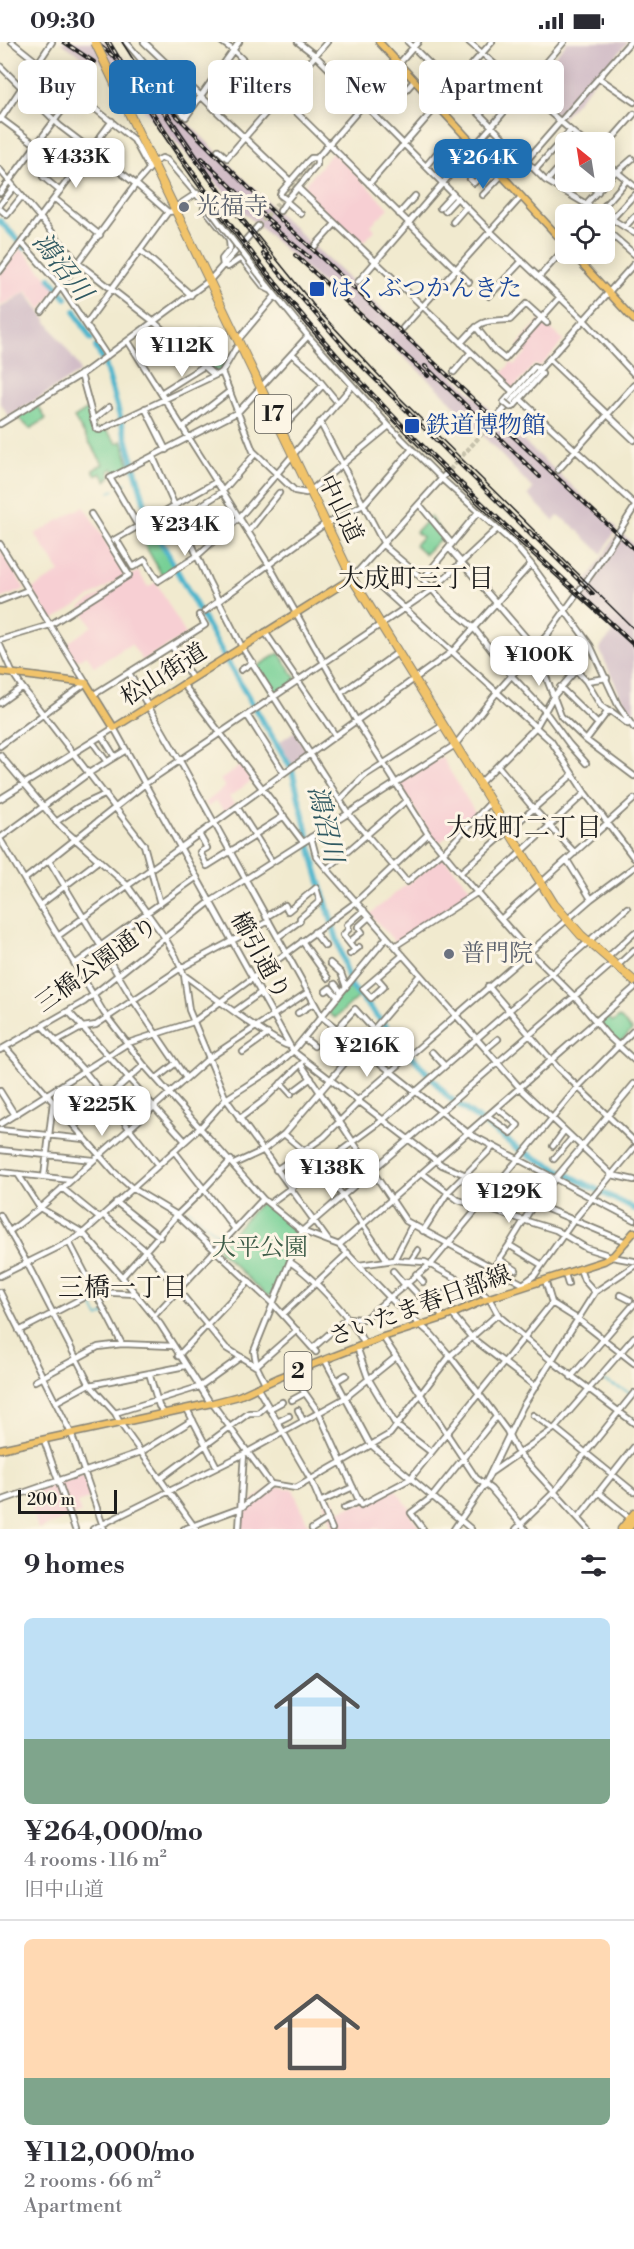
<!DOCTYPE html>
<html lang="en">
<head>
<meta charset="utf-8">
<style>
	:root { --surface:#fff; --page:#f7f7f7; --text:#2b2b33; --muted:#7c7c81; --line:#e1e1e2; --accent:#1f6fb2 }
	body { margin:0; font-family:"Libre Bodoni","Noto Serif JP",serif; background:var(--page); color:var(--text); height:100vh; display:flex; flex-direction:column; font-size:22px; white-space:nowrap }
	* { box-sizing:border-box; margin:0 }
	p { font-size:20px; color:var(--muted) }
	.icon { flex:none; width:33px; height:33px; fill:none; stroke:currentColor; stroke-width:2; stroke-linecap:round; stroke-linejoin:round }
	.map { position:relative; height:1487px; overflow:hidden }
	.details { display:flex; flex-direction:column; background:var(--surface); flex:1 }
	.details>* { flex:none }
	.hud { position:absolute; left:18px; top:18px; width:598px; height:54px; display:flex; gap:12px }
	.needle { width:39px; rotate:330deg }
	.tools { position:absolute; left:555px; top:90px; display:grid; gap:12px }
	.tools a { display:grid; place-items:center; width:60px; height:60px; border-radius:9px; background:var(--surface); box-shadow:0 3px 15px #0003; font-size:30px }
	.scale { position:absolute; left:18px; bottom:15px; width:99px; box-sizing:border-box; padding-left:6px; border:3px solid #1c1c1c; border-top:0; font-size:16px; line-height:21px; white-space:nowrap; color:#1c1c1c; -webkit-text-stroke:4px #fcf5e5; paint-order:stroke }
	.price { position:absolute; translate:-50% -51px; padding:0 14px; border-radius:12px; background:#fff; color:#222; font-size:20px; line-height:39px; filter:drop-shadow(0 2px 3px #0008) }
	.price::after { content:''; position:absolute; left:50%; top:36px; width:18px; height:14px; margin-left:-9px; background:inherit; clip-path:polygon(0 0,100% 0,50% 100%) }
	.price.current { background:var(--accent); color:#fff }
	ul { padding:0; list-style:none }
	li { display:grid; align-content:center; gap:12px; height:318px; padding:0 24px }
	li+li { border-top:2px solid var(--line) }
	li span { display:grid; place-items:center; height:186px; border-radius:9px; color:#555 }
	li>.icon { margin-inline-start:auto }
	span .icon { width:108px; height:108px; fill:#fffc; stroke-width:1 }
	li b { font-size:26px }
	h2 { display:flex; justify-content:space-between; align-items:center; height:72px; padding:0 24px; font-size:26px }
	.pill { padding:0 21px; border-radius:9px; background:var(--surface); box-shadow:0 3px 15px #0003; font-size:21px; line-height:54px }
	.pill.current { background:var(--accent); color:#fff }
	.status { display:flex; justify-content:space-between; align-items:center; height:42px; padding:0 30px; background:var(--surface); direction:ltr }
	.status svg { height:16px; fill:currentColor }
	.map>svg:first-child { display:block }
	.built { fill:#f7cfd3 }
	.industrial { fill:#d2bdc7 }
	.green { fill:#77d096; stroke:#4a7659; stroke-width:1.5 }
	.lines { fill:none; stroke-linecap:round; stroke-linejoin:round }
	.stream { stroke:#4db5cc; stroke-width:1.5 }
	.river { stroke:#4db5cc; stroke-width:6 }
	.minor-tunnel { stroke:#c6c1ab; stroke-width:4.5; stroke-dasharray:4.5 2; stroke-linecap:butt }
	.minor-casing { stroke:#868376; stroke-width:8 }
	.major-casing { stroke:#868376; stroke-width:9 }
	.highway-casing { stroke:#868376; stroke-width:10 }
	.minor { stroke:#fff; stroke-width:4.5 }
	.major { stroke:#f1c36a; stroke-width:6 }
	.highway { stroke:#f1c36a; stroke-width:8 }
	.tram { stroke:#1c1c1c; stroke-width:1.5 }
	.rail-casing { stroke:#1c1c1c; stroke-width:4 }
	.rail { stroke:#fcf5e5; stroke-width:1.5; stroke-dasharray:4.5; stroke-linecap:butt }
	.minor-bridge-casing { stroke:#868376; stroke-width:8; stroke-linecap:butt }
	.highway-bridge-casing { stroke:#868376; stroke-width:10; stroke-linecap:butt }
	.minor-bridge { stroke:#fff; stroke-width:4.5 }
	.highway-bridge { stroke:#f1c36a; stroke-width:8 }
	.worship-dot { fill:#6b7280; stroke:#fcf5e5; stroke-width:2 }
	.transit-dot { fill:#1a4fb4; stroke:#fcf5e5; stroke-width:2 }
	.labels { text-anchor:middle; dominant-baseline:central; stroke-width:6; stroke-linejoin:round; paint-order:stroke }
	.shield { fill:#fcf5e5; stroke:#5f5d58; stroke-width:1.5 }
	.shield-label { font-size:22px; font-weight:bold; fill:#1c1c1c }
	.worship-label { font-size:24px; fill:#5b616d; stroke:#fcf5e5; text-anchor:start }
	.transit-label { font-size:24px; fill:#164399; stroke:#fcf5e5; text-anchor:start }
	.street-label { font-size:24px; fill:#1c1c1c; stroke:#fcf5e5 }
	.park-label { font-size:24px; fill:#3c5b47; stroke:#fcf5e5 }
	.water-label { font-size:26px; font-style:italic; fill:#305962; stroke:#fcf5e5 }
	.neighbourhood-label { font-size:26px; fill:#1c1c1c; stroke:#fcf5e5 }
</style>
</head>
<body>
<div class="status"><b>09:30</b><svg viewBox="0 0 49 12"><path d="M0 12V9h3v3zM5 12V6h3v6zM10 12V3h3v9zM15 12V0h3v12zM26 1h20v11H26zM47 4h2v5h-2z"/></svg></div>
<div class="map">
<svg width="634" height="1487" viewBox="0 0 634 1487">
	<rect width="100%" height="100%" fill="#fcf5e5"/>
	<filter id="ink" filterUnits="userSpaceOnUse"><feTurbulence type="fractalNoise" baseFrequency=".0167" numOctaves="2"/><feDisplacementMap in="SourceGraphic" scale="12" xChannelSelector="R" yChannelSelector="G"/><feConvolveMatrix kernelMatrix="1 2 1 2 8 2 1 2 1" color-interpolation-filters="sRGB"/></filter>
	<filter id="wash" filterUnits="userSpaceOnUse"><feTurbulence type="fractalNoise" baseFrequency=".008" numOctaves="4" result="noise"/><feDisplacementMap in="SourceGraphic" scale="24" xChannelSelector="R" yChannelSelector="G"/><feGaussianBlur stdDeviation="1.35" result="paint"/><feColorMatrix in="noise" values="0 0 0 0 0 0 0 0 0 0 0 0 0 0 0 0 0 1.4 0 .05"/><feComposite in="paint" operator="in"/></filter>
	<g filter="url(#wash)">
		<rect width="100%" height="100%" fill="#f1eacf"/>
		<path class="built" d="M333,110L389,166L371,183L375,188L360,204L301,147Z
			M21,206L57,247L41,268L27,249L0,264V231Z
			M540,278L564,298L541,324L534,323L512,348L499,335L511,321L514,323L526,311L518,303Z
			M84,464L126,533L51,579L32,547L60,530L35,492Z
			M0,507L25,547L0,557Z
			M138,529L148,545L156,540L186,593L143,619L131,602L94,625L87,613L75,619L65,603L92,584L80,565Z
			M441,714L476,772L457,792L453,789L437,803L398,740Z
			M243,722L254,737L229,755L235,763L225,770L216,759L208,765L205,761L225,745L220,738Z
			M442,814L474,850L396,901L370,872Z
			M84,1432L92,1456L77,1461L81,1471L38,1487L27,1451Z
			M273,1444L293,1447L310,1487H240L241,1469L243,1465Z
			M395,1447L412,1469L409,1471L421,1487H333L324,1460L333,1456L339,1469L359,1461L360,1463Z"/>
		<path class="industrial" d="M60,0H103L152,39L154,38L173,66L280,173L617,486L602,512L572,483L558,474L554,479L528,453L533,447L440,348L252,178L124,48L126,40L95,16L94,22Z
			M567,0H628L562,77L528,49V45Z
			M26,250L78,323L80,330L9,375L0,360V266Z
			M619,489L634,502V680L621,660L623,659L599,606L614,590L577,554Z
			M295,689L308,711L292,723L279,700Z"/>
		<path class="green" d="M203,287L227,318L221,329L214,331L191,311L200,301L195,294Z
			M37,362L46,377L30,387L17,374Z
			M88,367L95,388L105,387L117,401L122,399L130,424L116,431L113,426L109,429L111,434L106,439L101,431L96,434L93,428L103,422L74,376Z
			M430,475L445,495L438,499L425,512L415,503L422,495L416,490Z
			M149,481L173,526L162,533L137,489Z
			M279,611L297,638L274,653L256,625Z
			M349,942L358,955L335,976L327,970Z
			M606,973L613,980L619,975L632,988L619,1002L598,979Z
			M262,1159L297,1189L298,1192L272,1254L266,1253L217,1207Z"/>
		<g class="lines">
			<path class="stream" d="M119,445L126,441
				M110,450L114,448
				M188,1167L223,1197
				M88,1255L98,1275L105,1272
				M602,1338L631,1351"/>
			<path class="river" d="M0,179L24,205
				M50,236L66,256
				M75,269L91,297
				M96,305L105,322L150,480L228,621L292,728L316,827L351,944L448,1055L520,1108L634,1167"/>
		</g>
	</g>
	<g filter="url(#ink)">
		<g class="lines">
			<path class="minor-tunnel" d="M258,184L317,116
				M445,433L498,374"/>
			<g class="minor-casing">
				<path id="minor" d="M12,0L134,98L149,126
					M126,0L143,20L163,51L186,75L239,0
					M144,0L290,139
					M222,0L233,8L469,240
					M298,0L316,14L490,189L584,278L634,332
					M408,0L545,138L603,172
					M469,0L584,100
					M0,24L60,84L136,142L168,170L175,169
					M599,36L634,60
					M237,42L251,26
					M453,44L492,0
					M375,49L392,64L414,39
					M0,76L74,131
					M0,78L52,0
					M604,106L634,72
					M218,108L227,116L327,0
					M317,116L418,0
					M55,117L43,135L60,149
					M526,119L630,0
					M604,119L634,144
					M426,124L441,106
					M0,128L78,221L154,280L213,332
					M535,128L570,89
					M617,130L632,117
					M470,137L474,141L492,123
					M547,139L566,118
					M586,140L598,150
					M369,142L437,64
					M298,146L512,349
					M559,146L566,139
					M0,151L76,50
					M483,153L501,134
					M55,157L100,193
					M287,160L301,172
					M586,162L616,129
					M0,163L14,145
					M174,166L197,151
					M204,166L229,197L230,207L222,217L223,223
					M440,166L453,152
					M0,167L7,173L22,154
					M280,169L287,158L317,123V116H311L307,120L281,150L280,153L287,158
					M445,169L457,156
					M599,170L627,138
					M399,172L415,154
					M604,173L612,177L634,153
					M612,177L634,191
					M453,180L466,165
					M625,185L634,175
					M604,186L634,212
					M22,201L61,245L107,314
					M315,204L335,182
					M140,208L191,253
					M223,223L228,225L238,218L242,217L264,245L270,248
					M0,229L112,79
					M539,235L566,205
					M358,240L564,0
					M267,243L308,294L389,384L442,437L514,502L531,522L590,603L618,663L634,686
					M489,254L522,219
					M42,270L136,142L156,119L162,116L167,118L209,167
					M86,282L168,170
					M476,285L494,308L505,317L560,255
					M403,286L521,155
					M238,298L275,254
					M128,299L269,523L356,678L428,792L460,831L529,909L577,957L607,993L634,1018
					M461,301C482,278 480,279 510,278L526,262L547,281
					M292,312L311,328L338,361
					M549,317L634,398
					M222,330L253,409L295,449L306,451L310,449L389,384
					M454,330L471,310
					M81,332L96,387L100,388L222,330L236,306L240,303
					M161,351L204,324
					M520,357L634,462
					M504,360L535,324L537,325L542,332L513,365H510
					M145,366L166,408
					M498,374L634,222
					M93,378L109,365
					M320,380L384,502
					M0,382L85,330L210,238L258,184
					M183,385L230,349
					M281,388L323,343
					M153,415L208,538L242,605L348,771L407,840L442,810
					M558,428L634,343
					M419,462L452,502
					M180,477L222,450L255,412
					M138,484L110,436L238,370L308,294
					M248,490L279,451
					M116,497L133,525L145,518L158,539L197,514L239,476L352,344
					M114,498L216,440
					M0,502L86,641L0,704
					M383,503L423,537L444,561L473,585L511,633L544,668L569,702L586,721
					M449,506L535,606L561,674L586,698L634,734
					M361,527L551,699L585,751L634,816
					M352,536L445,433
					M423,537L478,470
					M0,559L28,548
					M205,569L322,484L363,463L412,407
					M265,590L335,693
					M0,598L50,583L129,533L91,472
					M0,603L12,630L22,645L144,803L160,862
					M172,604L192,636
					M241,628L253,620
					M129,631L180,719L322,975L468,1091L634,1178
					M586,639L601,664L608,669L612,670L628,682
					M183,642L303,800
					M560,645L598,682
					M341,651L397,611
					M93,653L205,583L199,573
					M0,661L22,645
					M247,673L284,731
					M103,696L115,715
					M586,698L608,669
					M94,702L107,720
					M0,713L59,783L127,843L165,896L176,915L184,933L189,968L226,1057L328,1198
					M498,724L533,766L575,811
					M479,742L536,685L553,655L576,628L586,639L607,636
					M0,757L114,686L293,1009L442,1123L626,1200
					M340,758L364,734L442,684
					M237,765L272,820
					M56,780L78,765L106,752
					M199,792L207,806L200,810L207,824L255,794
					M254,793L284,774
					M311,795L316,814L327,827L520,1046L612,1133L634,1138
					M0,796L89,731L126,708
					M0,797L104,971L144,1023L263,1157L302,1189L339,1203L394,1260L432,1293L450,1314L487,1362L507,1389L516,1408L588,1487
					M443,811L490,761
					M49,818L133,958L186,1036
					M567,818L591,857
					M327,827L407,758
					M460,831L572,733
					M25,837L145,742L433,547L497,487
					M478,850L585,751
					M40,863L98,819
					M266,875L285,863L288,869L316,846L320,859L300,876V879L278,895
					M501,877L634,757
					M314,890L325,904
					M58,894L453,609L531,522
					M302,899L328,936
					M349,900L362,890L358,885L369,875
					M395,904L478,850
					M355,908L343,893L349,887L347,883L364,868
					M350,912L359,905
					M607,916L634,891
					M330,921L341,931L346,945
					M75,922L197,835
					M617,924L634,908
					M184,933C201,945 276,1003 290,1004
					M377,936L384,944L371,956L363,947L403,913
					M335,942L341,950
					M488,944L558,1026L634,1099
					M326,949L330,946L338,955
					M235,969L260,951
					M69,970L185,1099
					M298,971L314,961
					M43,985L85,1030L158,1123
					M337,987L355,967L373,987
					M305,997L314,1004
					M56,1000L83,985L96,983L181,926L269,879
					M6,1006L114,1130L132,1146L177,1173L273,1262L316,1310
					M486,1007L498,997
					M0,1008L84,960L210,860L455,703L498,649L548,592L595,527L634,466
					M243,1010L268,992
					M432,1010L445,1024
					M301,1022L406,1179L523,1242
					M157,1036L176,1021
					M281,1041L291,1052
					M295,1048L311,1036
					M0,1049L15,1073
					M357,1059L591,857L634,825
					M488,1074L511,1091L518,1083L497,1066
					M239,1077L263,1059L302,1021
					M0,1082L128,1001L193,980L356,860L428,792
					M74,1084L144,1023
					M0,1088L84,1097
					M284,1092L322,1124L387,1218
					M553,1104L564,1089
					M0,1108L93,1118
					M174,1109L235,1187
					M554,1117L572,1096
					M234,1122L262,1109L284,1092L420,933
					M276,1128L324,1095L359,1060
					M0,1130L71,1138
					M422,1131L458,1158L556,1188L586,1206L605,1212L610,1216
					M18,1132L40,1166L83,1191L122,1235L160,1282L211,1362
					M44,1135L53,1060
					M62,1146L99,1176
					M116,1160L160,1195
					M269,1162L383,1078L627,866
					M0,1173L27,1221L90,1343L115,1371L120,1381L196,1487
					M103,1173L146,1209L226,1306L257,1325
					M10,1189L40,1166L208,1017L308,950
					M423,1189L448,1150L493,1105
					M69,1200L122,1302
					M339,1203L634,946
					M509,1203L542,1223
					M612,1215L634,1219
					M499,1217L516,1228
					M394,1218L412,1183
					M411,1219L418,1208
					M290,1220C313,1235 353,1277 365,1303
					M359,1223L394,1218L425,1220L478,1248L489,1256L499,1274L553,1320L634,1381
					M580,1227L584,1238L595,1250
					M393,1229L404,1242
					M416,1232L423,1240
					M565,1232L568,1242
					M0,1234L69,1200L83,1191L201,1085L226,1057L274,1026L293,1009L387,895
					M122,1235L177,1173L204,1147L231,1118
					M545,1238L552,1261L579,1278L634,1321
					M406,1240L423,1258L436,1265L443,1276
					M523,1242L535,1233L574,1178L634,1106
					M478,1248L509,1203L534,1162L634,1042
					M0,1250L71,1391L104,1487
					M620,1253L630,1258
					M434,1264L443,1252
					M283,1272L348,1211
					M452,1272L472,1296L536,1345
					M154,1274L263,1157
					M19,1289L94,1250L136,1252
					M383,1295L476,1436L491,1447L525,1487
					M357,1305L368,1336L396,1383L431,1410
					M313,1306L347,1276L364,1277L433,1220L578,1045L634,988
					M178,1314L249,1239
					M325,1318L370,1402L471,1487
					M257,1323L297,1288
					M149,1331L159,1364L165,1372
					M291,1331L319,1371L361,1463L410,1437L552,1261
					M571,1335L634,1262
					M35,1339L98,1305L122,1302L172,1304
					M336,1339L346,1333
					M265,1341L257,1325L254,1309L302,1189L613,921
					M90,1343L185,1324
					M257,1345L311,1438L332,1487
					M292,1358L305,1351
					M56,1360L89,1342
					M212,1361L271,1442
					M187,1367L217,1425
					M269,1367L282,1360
					M298,1368L303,1379
					M115,1371L199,1345L241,1315
					M533,1373L553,1387
					M277,1380L289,1374
					M555,1386L634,1450
					M44,1398L75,1487
					M492,1430L555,1386L634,1295
					M161,1436L249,1371H258L267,1363
					M598,1450L630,1476
					M0,1459L141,1410L193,1378
					M320,1460L353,1445
					M344,1466L360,1459
					M579,1475L634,1405
					M93,1487L244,1412L345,1356L396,1315
					M184,1487L241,1466L271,1442L296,1446L390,1392L450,1314L498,1272
					M239,1487L244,1412
					M312,1487L328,1477
					M423,1487L411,1471L432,1455L496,1375
					M454,1487L485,1442L523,1364L595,1250L634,1224
					M516,1487L555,1449L634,1351"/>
			</g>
			<g class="major-casing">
				<path id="major" d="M379,0L566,203
					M573,212L634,278
					M0,630L86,641L114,686L352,536
					M0,1407L212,1361L239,1354L278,1336L383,1295L443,1276L489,1256L604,1219L614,1213L634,1190
					M621,1487L634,1471
					M628,1487L634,1479"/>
			</g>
			<g class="highway-casing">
				<path id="highway" d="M115,42L352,536L554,862L581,893L634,939"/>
			</g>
			<use href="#minor" class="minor"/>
			<use href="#major" class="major"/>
			<use href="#highway" class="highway"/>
			<path class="tram" d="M105,0C184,135 279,259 387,372C465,454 551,529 634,605
				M122,0L155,52L222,150L316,266L398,354L634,587"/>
			<g class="rail-casing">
				<path id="rail" d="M64,0L94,20
					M95,0L113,14
					M109,0C173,108 246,210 329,304C422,411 530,505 634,602
					M148,47L200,124L271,217
					M164,61L280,177L634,507
					M202,116L243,156L277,185
					M270,183L309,215
					M263,212L352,314L534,496
					M295,213L428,334
					M425,324L540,435
					M529,489L593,552"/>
			</g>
			<use href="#rail" class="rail"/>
			<g class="minor-bridge-casing">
				<path id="minor-bridge" d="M209,167L267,243
					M504,360L510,365"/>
			</g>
			<g class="highway-bridge-casing">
				<path id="highway-bridge" d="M95,0L115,42"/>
			</g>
			<use href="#minor-bridge" class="minor-bridge"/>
			<use href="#highway-bridge" class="highway-bridge"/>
		</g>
	</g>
	<g class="worship-dot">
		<circle cx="184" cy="165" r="6"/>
		<circle cx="449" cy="912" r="6"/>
	</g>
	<g class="transit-dot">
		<rect x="309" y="239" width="16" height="16" rx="3"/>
		<rect x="404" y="376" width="16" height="16" rx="3"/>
	</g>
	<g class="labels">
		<g class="shield">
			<rect x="255" y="353" width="36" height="38" rx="4.5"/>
			<rect x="284.5" y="1310" width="27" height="38" rx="4.5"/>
		</g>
		<g class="shield-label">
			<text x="273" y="372">17</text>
			<text x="298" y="1329">2</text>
		</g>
		<g class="worship-label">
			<text x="196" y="165">光福寺</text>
			<text x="461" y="912">普門院</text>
		</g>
		<g class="transit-label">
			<text x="330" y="247">はくぶつかんきた</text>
			<text x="426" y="384">鉄道博物館</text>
		</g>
		<g class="street-label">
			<text transform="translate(340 467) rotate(64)">中山道</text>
			<text transform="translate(164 633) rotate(-32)">松山街道</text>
			<text transform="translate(260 914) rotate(61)">櫛引通り</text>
			<text transform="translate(97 923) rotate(-36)">三橋公園通り</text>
			<text transform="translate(420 1264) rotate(-20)">さいたま春日部線</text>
		</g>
		<g class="park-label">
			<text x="260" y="1206">大平公園</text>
		</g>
		<g class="water-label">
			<text transform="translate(62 225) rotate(52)">鴻沼川</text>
			<text transform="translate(325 782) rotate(77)">鴻沼川</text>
		</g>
		<g class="neighbourhood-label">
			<text x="416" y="537">大成町三丁目</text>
			<text x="524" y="786">大成町二丁目</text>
			<text x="123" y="1246">三橋一丁目</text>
		</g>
	</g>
</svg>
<div class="tools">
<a><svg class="needle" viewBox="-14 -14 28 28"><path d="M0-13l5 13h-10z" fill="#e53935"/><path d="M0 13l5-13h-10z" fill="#7c7c81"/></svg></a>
<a><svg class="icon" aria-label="locate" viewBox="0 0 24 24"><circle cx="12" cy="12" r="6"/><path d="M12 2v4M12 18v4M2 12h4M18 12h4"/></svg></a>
</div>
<div class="scale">200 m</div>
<b class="price" style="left:76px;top:147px">¥433K</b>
<b class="price current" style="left:483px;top:148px">¥264K</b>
<b class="price" style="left:182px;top:336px">¥112K</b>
<b class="price" style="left:185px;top:515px">¥234K</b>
<b class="price" style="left:539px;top:645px">¥100K</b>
<b class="price" style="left:367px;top:1036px">¥216K</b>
<b class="price" style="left:102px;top:1095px">¥225K</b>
<b class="price" style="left:332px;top:1158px">¥138K</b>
<b class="price" style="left:509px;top:1182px">¥129K</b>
<div class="hud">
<a class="pill">Buy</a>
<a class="pill current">Rent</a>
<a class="pill">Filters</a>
<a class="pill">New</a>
<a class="pill">Apartment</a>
</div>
</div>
<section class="details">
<h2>9 homes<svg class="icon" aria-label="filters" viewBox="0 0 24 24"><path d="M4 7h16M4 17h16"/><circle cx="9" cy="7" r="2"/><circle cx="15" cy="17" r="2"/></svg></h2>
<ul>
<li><span style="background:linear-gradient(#bfe0f5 65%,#7fa58c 0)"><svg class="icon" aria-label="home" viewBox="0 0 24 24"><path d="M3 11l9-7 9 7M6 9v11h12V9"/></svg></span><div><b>¥264,000/mo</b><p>4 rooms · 116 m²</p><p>旧中山道</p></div></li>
<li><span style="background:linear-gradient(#ffd9b3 75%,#7fa58c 0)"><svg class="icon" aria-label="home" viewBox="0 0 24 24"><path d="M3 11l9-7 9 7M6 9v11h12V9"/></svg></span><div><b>¥112,000/mo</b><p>2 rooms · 66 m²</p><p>Apartment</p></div></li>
</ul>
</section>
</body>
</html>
